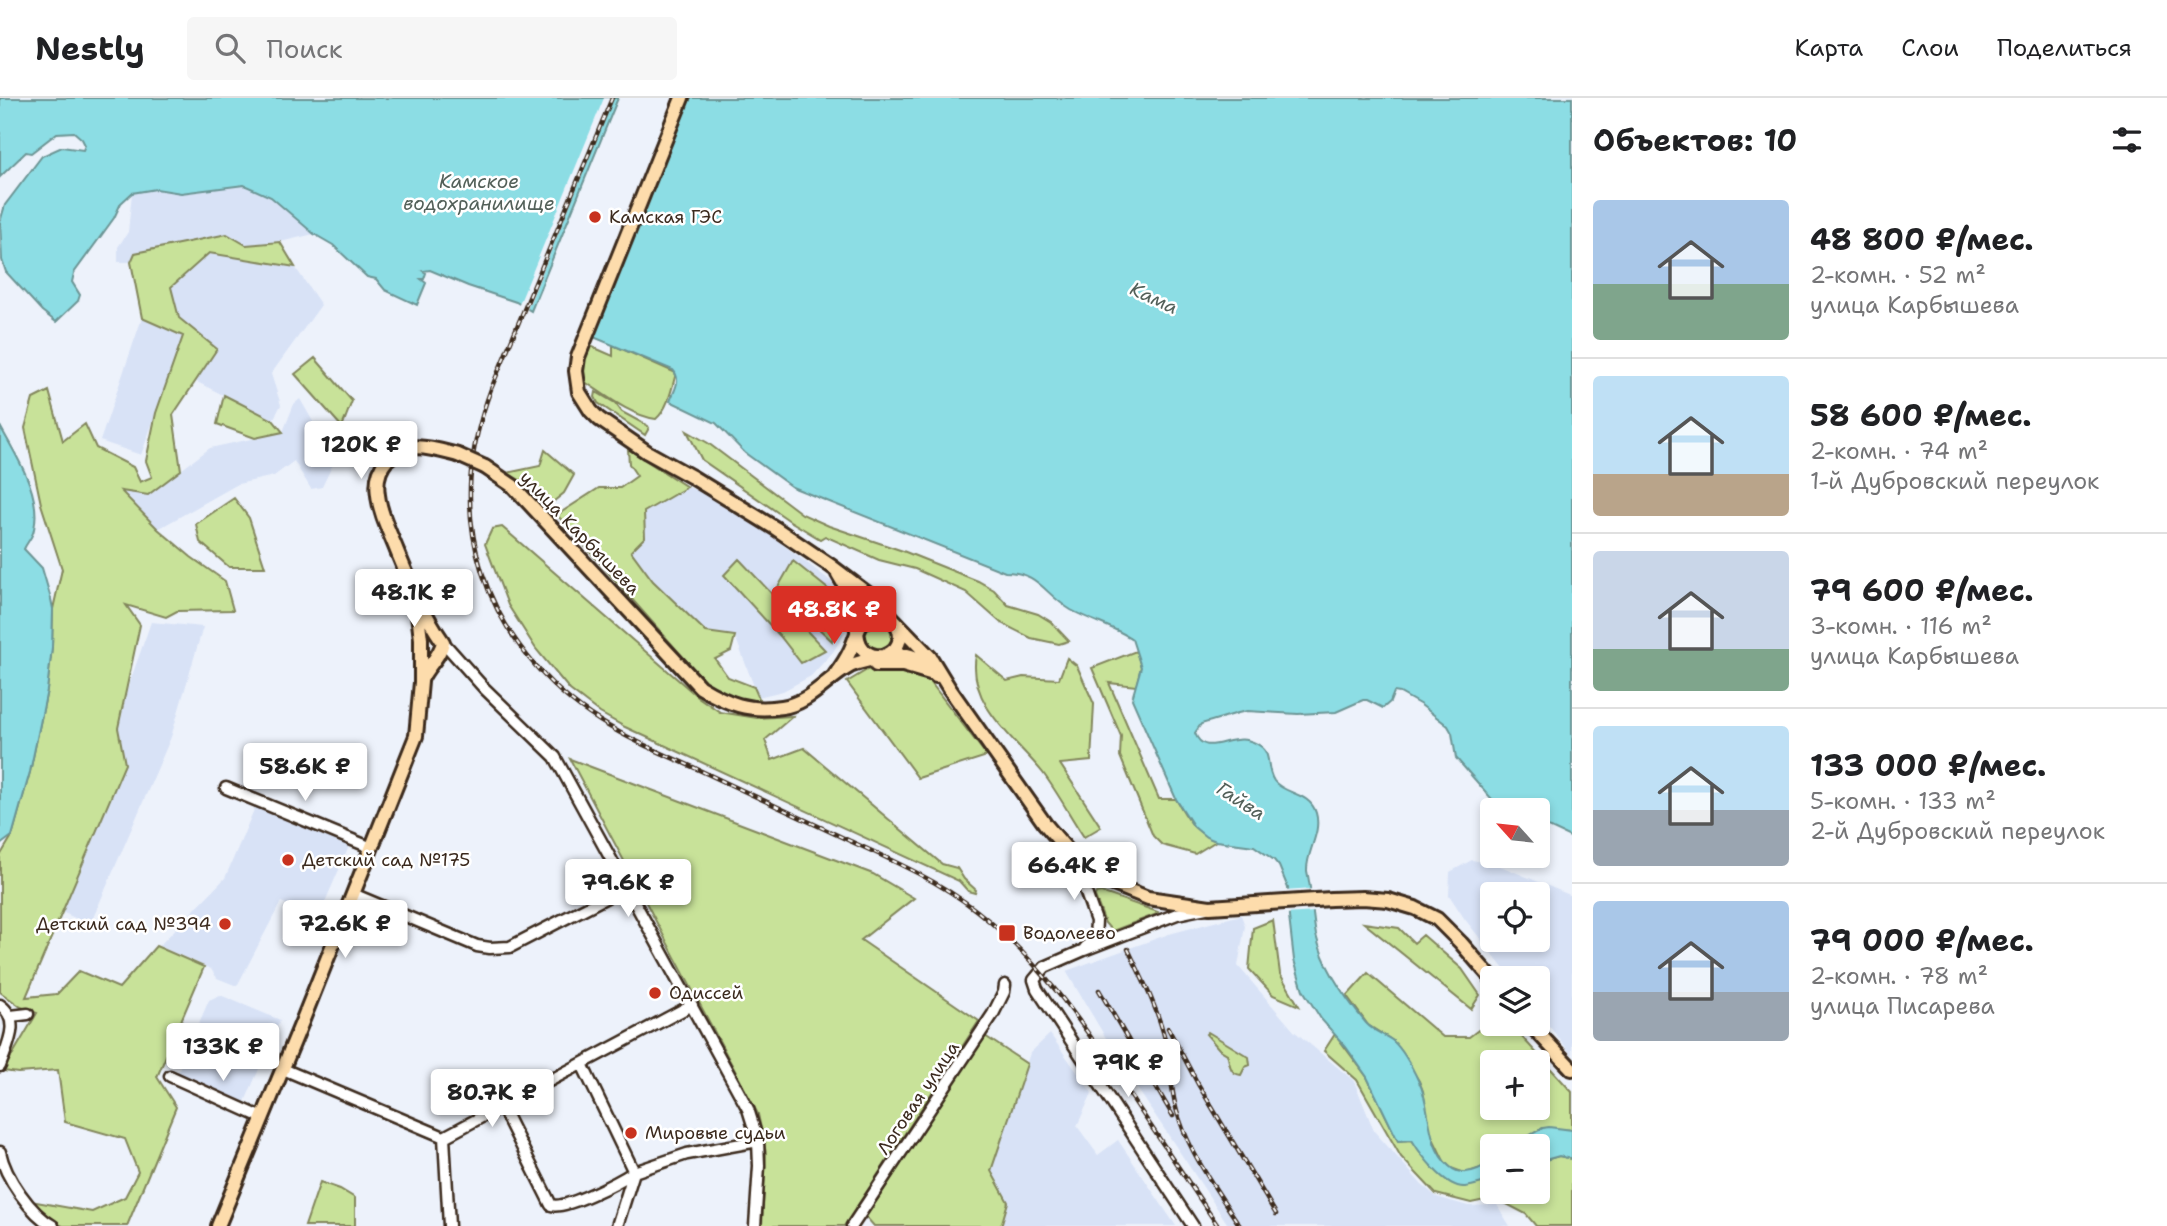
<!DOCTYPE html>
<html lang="ru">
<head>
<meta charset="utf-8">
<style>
	:root { --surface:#fff; --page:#f6f6f6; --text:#202124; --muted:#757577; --line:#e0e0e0; --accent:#d93025 }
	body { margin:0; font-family:"Shantell Sans",sans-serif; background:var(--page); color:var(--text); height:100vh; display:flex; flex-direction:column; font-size:26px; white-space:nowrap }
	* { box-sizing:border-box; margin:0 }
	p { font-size:23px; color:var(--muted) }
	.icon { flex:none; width:38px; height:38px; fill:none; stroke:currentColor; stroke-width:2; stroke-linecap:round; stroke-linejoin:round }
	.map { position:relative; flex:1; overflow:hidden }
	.panel { display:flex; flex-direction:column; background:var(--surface); width:595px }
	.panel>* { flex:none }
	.needle { width:46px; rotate:297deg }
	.tools { position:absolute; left:1480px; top:700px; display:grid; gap:14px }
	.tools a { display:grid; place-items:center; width:70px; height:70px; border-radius:7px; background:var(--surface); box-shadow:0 4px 10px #0003; font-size:35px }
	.price { position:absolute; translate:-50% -60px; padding:0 16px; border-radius:7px; background:#fff; color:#222; font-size:23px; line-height:46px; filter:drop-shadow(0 2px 4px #0008) }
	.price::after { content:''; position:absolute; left:50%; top:42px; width:21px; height:16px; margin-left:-10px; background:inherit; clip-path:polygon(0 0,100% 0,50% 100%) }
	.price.selected { background:var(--accent); color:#fff }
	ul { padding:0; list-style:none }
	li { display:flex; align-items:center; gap:21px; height:175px; padding:0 21px }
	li+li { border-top:2px solid var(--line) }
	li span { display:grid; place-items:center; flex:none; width:196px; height:140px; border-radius:7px; color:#555 }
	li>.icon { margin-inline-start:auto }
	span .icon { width:84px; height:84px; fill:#fffc; stroke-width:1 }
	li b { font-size:30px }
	h2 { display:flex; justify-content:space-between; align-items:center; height:84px; padding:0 21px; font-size:30px }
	header { display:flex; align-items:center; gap:42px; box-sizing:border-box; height:98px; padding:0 35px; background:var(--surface); border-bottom:2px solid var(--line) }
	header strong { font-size:33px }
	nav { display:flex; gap:38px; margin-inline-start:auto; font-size:24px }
	.search { width:490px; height:63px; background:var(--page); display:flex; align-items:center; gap:18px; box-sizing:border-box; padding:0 24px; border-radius:7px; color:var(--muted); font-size:26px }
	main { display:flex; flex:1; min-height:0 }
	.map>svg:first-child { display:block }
	.built { fill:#d8e2f6; fill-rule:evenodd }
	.green { fill:#c8e299; stroke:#82865c; stroke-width:2; fill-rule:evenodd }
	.water { fill:#8cdde4; stroke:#6c9595; stroke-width:2 }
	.pier { fill:#edf2fb }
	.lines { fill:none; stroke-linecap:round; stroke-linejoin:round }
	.minor-casing { stroke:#3b2a1e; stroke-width:15 }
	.major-casing { stroke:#3b2a1e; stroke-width:18 }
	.minor { stroke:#fff; stroke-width:10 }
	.major { stroke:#fddcac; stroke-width:12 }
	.rail-casing { stroke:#3b2a1e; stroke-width:4.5 }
	.rail { stroke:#fff; stroke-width:2; stroke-dasharray:5; stroke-linecap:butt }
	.major-bridge-casing { stroke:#3b2a1e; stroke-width:18; stroke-linecap:butt }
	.major-bridge { stroke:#fddcac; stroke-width:12 }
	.poi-dot { fill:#c8321e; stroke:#fff; stroke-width:2.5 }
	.labels { text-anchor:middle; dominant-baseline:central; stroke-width:5; stroke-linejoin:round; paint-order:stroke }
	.poi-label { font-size:18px; fill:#3b2a1e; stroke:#fff; text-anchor:start }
	.street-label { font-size:18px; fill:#3b2a1e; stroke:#fff }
	.water-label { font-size:19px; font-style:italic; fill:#536059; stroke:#fff }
</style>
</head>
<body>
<header>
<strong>Nestly</strong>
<div class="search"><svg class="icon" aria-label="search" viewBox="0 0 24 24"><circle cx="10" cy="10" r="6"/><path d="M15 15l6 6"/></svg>Поиск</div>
<nav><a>Карта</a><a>Слои</a><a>Поделиться</a></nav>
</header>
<main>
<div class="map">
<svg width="1572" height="1128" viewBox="0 0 1572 1128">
	<rect width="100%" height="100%" fill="#edf2fb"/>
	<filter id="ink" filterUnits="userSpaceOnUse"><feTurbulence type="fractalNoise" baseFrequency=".0143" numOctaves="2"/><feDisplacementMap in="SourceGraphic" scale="14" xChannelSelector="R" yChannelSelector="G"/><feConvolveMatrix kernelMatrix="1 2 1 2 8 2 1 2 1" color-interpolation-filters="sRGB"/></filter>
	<g filter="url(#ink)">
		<path class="built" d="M244,87L271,99L314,136L280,144L246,147L136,155L131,164H118V149L128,134L132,95L156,91L181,95Z
			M209,155L295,169L321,207L271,276L281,307L273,322L195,283L217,251L179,220L171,189Z
			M142,220L184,238L141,357L100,343Z
			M300,301L335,362L322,389L311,391L294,363L274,378L238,386L158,431L120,392L148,397L210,350L283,334L294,306Z
			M687,389L699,393L761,430L832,484L842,507L843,538L833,554L811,578L783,593L758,599L735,538L706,534L653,483L631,453L645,438L644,414Z
			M151,524L203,529L171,639L90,827L62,814L125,667L118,630L121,609Z
			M256,707L300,726L317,729L351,744L318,820L281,804L237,888L217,880L211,871L159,848L225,780Z
			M1472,762L1498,767L1572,798V957L1538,914V880H1511L1464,820L1449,797L1450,774ZM1493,796H1538V842H1493Z
			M1241,817L1245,828L1238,868L1294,933L1354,983L1374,1033L1422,1087L1437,1099L1468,1108L1497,1107L1510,1128H1229L1125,972L1066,873L1169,836Z
			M220,897L280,922L244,1006L176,978L209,902Z
			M1050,936L1092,995L1077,1028L1098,1057L1118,1042L1176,1128H1001L1008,1104L991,1073L1030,955Z"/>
		<path class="green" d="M227,136L246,147L280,144L295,169L209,155L171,189L179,220L217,251L173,317L181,372L148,397L121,393L158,431L191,459L225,483L233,512L177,513L166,519L126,507L140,527L118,630L125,666L26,899L57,896L79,873L119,890L156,848L204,869L157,979L176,1009L127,1128H63L51,1123L31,1103L92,1114L125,1099L138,1074L125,1041L65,1024L58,972L18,975L3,973L37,915L21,909L0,894V758L12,738L30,674L47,592L52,549L53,511L62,471L41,406L25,330L33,301L49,293L63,343L85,326L96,350L133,369L140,384L152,379L146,363L156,315L183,238L142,220L131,164L135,155Z
			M588,247L613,258V247L676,275C672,290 668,311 656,321C629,317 604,296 582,282L581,267Z
			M315,260L352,303L342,329L295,276Z
			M596,294L615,305L622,314L648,328L649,330L645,337L598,305L595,299Z
			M224,297L273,322L283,334L255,340L217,326Z
			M687,333L708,345L802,416L829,428L903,453L978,483L994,492L1008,507L1038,516L1051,524L1069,543L1059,546L1031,540L1001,525L966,494L915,471L879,462L825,438L820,441L790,423L702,362Z
			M628,351L687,389L644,414L645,439L631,453L653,483L706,534L735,538L731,553L715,561L728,579L754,589L761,605L731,599L709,588L557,417L599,390H620L637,378L629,366Z
			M545,352L574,377L564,395L548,408L527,386L507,375L540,368Z
			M234,400L249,420L265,469H229L200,444L196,426Z
			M502,429L698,599L720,614L757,620L793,618L765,642L772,662L804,650L942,766L957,770L964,781L976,792L975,795L968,793L959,783L625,629L600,615L570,592L536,551L508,507L485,446L492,431Z
			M739,461L825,552L801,565L780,538L724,477Z
			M793,463L828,491L836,524L832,543L777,491Z
			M864 536a15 15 0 1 1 30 0a15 15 0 1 1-30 0Z
			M1136,553L1141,569L1136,588L1109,585L1159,701H1176C1186,719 1195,735 1216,743L1195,756L1162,747L1153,738L1120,658L1121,638L1092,570Z
			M976,557L1007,583L1023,579L1059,581L1067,560L1077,568L1094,606L1091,663L1060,666L1101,729L1084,739C1070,718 1058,695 1043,675C1016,641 967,607 976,557Z
			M887,569L928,581L987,658L918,680L847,584L867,572Z
			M570,661L873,776L914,800L861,842L979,923L844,1128H762L766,1055L758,1016Z
			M1101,794L1158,814L1157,816L1115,832H1111L1105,825L1095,798L1096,795Z
			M1273,822L1280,876L1299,908L1273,897L1249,871L1253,830Z
			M1364,825L1399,830L1414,845L1423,837L1462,871L1480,897L1471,911Z
			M1368,875L1443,939H1469L1493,921V926H1510L1572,994V1032L1543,1030L1511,1048H1493V1062L1484,1069L1465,1075L1451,1070L1444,1063L1430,1034L1423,993L1419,983L1393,943L1368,927L1347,898ZM1493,964H1538V1010H1493Z
			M1208,934L1249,959L1250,967L1245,969L1241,977C1229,976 1230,965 1227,956L1219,951L1206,936Z
			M1335,936L1367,979L1398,1043L1412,1042L1439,1075L1463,1089L1493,1082V1094H1538V1064L1559,1058L1572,1061V1128H1536L1526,1116L1503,1104L1485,1102L1471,1105L1436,1096L1401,1059L1357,982L1324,953Z
			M985,938L1027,966L991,1073L1008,1104L1001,1128H874L866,1119Z
			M320,1084L340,1091L355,1100V1128H305Z"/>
		<path class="water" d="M0,0H618L531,213L516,204L468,188L430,172L423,173L426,175L424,181H421L426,185L417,207L385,192L376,181L367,179L333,147L314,136L271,99L244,87L181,95L156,91L132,95L121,105L114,120L74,175L72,184L80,197L78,203L56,224L42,213L6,174L2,162L0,124L5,107L42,58L62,49L83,52L85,47L82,41L74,34L57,35L31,55L26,54L0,79Z
			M689,0H1572V740L1551,730L1538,727V712H1505L1497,707L1456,660L1452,635L1448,628L1421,607L1400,595L1394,594L1390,604L1383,610L1367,602H1363L1336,614L1298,616L1247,613L1238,615L1201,626L1195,635C1204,660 1228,637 1247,642C1277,650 1263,667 1274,683C1285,697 1310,694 1316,715C1322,735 1306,754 1307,773C1312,794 1312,816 1316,837C1324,870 1345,900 1366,925C1374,934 1384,936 1393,943C1404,953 1413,971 1419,984C1432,1009 1425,1047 1449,1068C1463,1081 1481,1071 1493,1062V1082C1484,1084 1474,1088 1465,1089C1445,1090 1421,1057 1412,1042L1398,1043L1367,979L1346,949L1321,921L1303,892L1294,862L1289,819L1288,790L1279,768L1274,762L1254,748L1216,743L1206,739L1194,729L1176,701L1132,601L1141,569L1132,541C1117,530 1089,522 1071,512C1044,496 1039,474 1005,474L792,389L745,355L716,325L670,303C674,293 682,282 673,272L591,238Z
			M0,328C16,358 42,395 34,431C33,439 27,444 24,451L42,470L51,501L53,511L52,549L47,592L30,674L12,738L0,747Z
			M1549,1029L1572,1032V1061L1559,1058L1538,1064V1048H1511L1543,1030Z"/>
		<path class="pier" d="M604,0H614L527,212L518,209Z
			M1314,791L1316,814L1285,816L1284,793Z"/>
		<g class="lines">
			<g class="minor-casing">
				<path id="minor" d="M443,544L484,590L555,659L748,1011L758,1043L759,1068L755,1128
					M226,690L372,750
					M1074,761L1096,823L1095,840L1085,850
					M353,796L477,848L490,850L510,849L628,788
					M0,907C22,923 7,947 0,968
					M11,918L28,916
					M283,971L444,1039L692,907
					M170,978L263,1020
					M502,1009L551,1107C566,1112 620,1083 634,1074L582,966
					M444,1039L449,1128
					M0,1054C5,1079 31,1116 53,1128
					M617,1128L634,1074L687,1056L758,1043
					M852,1128L993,916L1004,894L1005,887
					M1193,1128L1037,891L1034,882L1045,869L1084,852L1177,816L1206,810"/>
			</g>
			<g class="major-casing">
				<path id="major" d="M682,0L578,259L576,273L579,294L591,313L599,321L647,354L692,379L775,430L831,468L872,499L930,559L949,590L1045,726L1074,760L1103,782L1148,800L1210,809L1331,801L1363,800L1388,802L1415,810L1437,821L1461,845L1493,882
					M485,369L513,388L700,589C728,606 748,614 782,609C810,605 826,581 850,568C864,561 885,562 895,551C903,541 900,530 893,521L878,516C858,519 858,537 850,553C846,562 841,569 835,577
					M838,476C846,488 851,502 855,516C858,528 855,544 864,552C876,565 896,553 911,558C921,561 929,570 936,578
					M876,567H903L930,575
					M422,580C428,567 440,559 443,544C423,515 410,485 397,453C390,435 380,416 378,397C376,384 378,372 387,362C406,341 434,351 458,357
					M1530,926L1572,971
					M218,1128L302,924L416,638L421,584V541L416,500"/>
			</g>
			<use href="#minor" class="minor"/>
			<use href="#major" class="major"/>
			<g class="rail-casing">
				<path id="rail" d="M612,0L491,291C468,353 462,410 482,474C501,534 546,590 600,623C630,642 664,656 697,671C748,695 799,719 850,743C894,763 939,783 977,813C1038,861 1081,923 1124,988C1155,1034 1186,1081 1218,1128
					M1128,851C1142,880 1157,909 1165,941C1171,967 1170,995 1179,1020C1192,1059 1218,1094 1240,1128
					M1099,892L1173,1018
					M1168,930L1198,986L1276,1116"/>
			</g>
			<use href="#rail" class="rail"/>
			<g class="major-bridge-casing">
				<path id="major-bridge" d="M458,357L485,369"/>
			</g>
			<use href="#major-bridge" class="major-bridge"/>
		</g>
	</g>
	<g class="poi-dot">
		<circle cx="595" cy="119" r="7"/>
		<circle cx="288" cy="762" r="7"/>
		<circle cx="225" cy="826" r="7"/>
		<rect x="998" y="826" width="18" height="18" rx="3.5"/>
		<circle cx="655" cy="895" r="7"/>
		<circle cx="631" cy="1035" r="7"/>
	</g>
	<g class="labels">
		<g class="poi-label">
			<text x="609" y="119">Камская ГЭС</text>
			<text x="302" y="762">Детский сад №175</text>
			<text x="211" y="826" text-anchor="end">Детский сад №394</text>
			<text x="1023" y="835">Водолеево</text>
			<text x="669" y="895">Одиссей</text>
			<text x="645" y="1035">Мировые судьи</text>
		</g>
		<g class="street-label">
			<text transform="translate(580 435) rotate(46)">улица Карбышева</text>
			<text transform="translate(918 1000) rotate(-56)">Логовая улица</text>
		</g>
		<g class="water-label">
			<text x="479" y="83">Камское<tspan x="479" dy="22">водохранилище</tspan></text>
			<text transform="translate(1154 200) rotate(25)">Кама</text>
			<text transform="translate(1241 703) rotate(33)">Гайва</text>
		</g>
	</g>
</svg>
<div class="tools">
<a><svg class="needle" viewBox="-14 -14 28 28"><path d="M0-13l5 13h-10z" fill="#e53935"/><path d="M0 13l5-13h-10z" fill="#757577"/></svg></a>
<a><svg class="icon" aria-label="locate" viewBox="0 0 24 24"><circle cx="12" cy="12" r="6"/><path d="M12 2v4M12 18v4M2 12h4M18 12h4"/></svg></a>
<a><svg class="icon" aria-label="layers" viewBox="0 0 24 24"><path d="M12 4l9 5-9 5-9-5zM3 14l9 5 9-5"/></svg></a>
<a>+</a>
<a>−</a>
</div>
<b class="price" style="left:361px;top:383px">120K ₽</b>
<b class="price" style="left:414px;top:531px">48.1K ₽</b>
<b class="price selected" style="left:834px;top:548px">48.8K ₽</b>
<b class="price" style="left:305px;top:705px">58.6K ₽</b>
<b class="price" style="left:1074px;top:804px">66.4K ₽</b>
<b class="price" style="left:628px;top:821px">79.6K ₽</b>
<b class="price" style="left:345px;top:862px">72.6K ₽</b>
<b class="price" style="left:223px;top:985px">133K ₽</b>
<b class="price" style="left:1128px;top:1001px">79K ₽</b>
<b class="price" style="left:492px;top:1031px">80.7K ₽</b>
</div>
<section class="panel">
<h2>Объектов: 10<svg class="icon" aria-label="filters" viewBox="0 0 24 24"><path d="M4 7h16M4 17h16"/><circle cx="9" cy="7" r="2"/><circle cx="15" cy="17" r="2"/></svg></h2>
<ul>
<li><span style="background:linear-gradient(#a9c7e8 60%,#7fa58c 0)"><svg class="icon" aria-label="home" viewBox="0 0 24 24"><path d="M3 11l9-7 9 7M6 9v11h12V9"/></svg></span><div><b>48 800 ₽/мес.</b><p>2-комн. · 52 m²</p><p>улица Карбышева</p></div></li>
<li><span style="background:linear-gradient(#bfe0f5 70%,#b9a48a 0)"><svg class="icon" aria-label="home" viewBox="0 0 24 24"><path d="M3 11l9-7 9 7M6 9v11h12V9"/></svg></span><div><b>58 600 ₽/мес.</b><p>2-комн. · 74 m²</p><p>1-й Дубровский переулок</p></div></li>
<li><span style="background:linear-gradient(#c9d6e8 70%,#7fa58c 0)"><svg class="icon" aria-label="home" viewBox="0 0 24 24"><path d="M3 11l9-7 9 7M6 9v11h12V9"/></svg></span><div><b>79 600 ₽/мес.</b><p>3-комн. · 116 m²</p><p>улица Карбышева</p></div></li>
<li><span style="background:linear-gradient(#bfe0f5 60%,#9aa5b1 0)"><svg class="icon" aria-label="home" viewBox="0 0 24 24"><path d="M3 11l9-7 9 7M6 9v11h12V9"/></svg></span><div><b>133 000 ₽/мес.</b><p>5-комн. · 133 m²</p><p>2-й Дубровский переулок</p></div></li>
<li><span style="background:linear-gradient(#a9c7e8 65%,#9aa5b1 0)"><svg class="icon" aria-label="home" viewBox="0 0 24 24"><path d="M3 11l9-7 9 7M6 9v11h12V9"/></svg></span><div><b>79 000 ₽/мес.</b><p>2-комн. · 78 m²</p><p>улица Писарева</p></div></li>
</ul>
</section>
</main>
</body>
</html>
